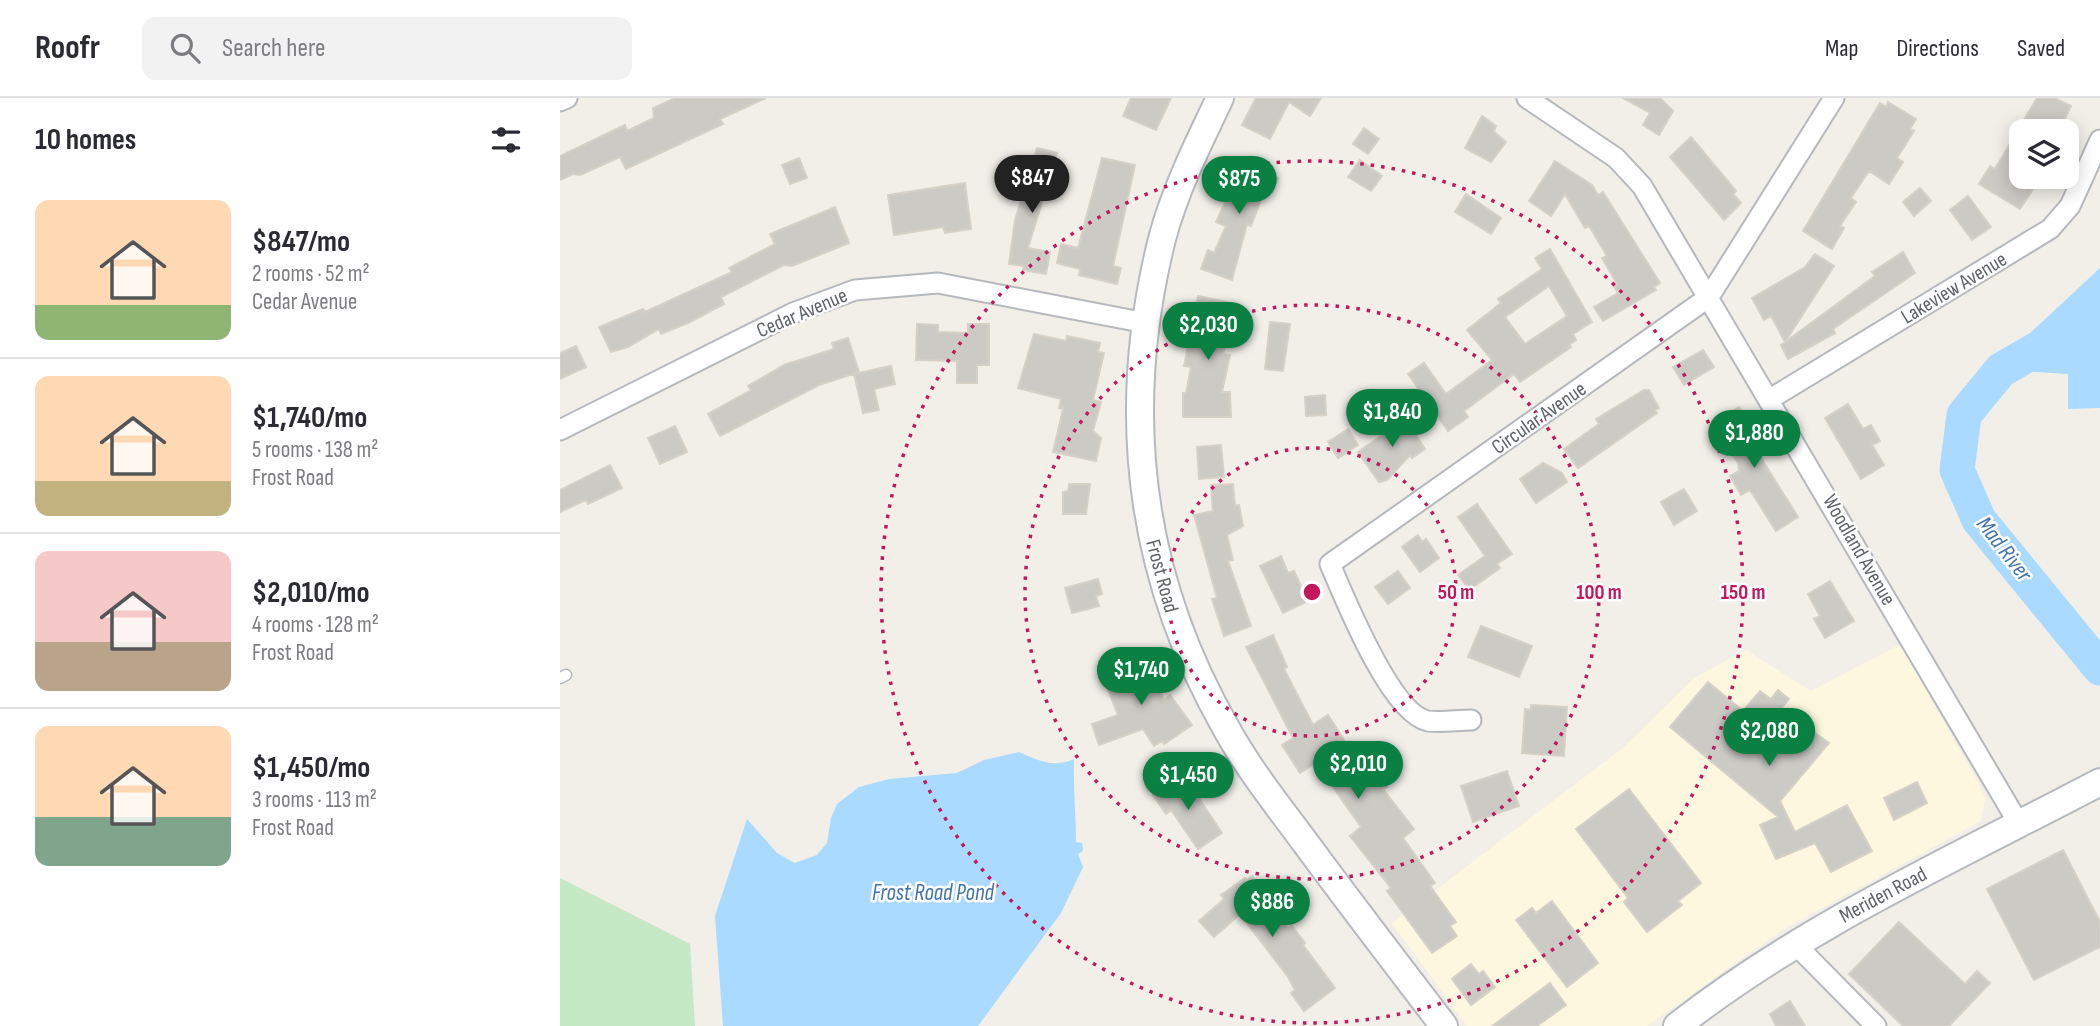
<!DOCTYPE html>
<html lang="en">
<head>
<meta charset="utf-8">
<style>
	:root { --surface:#fff; --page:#f2f2f3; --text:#2b2b33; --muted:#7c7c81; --line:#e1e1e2; --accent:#0b8043 }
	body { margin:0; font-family:"Sofia Sans Condensed",sans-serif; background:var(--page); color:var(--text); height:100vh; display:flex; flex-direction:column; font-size:26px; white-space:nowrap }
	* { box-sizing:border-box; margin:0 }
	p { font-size:23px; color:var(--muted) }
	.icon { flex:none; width:38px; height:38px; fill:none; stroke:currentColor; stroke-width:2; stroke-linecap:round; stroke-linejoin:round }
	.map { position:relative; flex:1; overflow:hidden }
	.drawer { display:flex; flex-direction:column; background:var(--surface); width:560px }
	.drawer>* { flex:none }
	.controls { position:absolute; left:1449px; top:21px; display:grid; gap:14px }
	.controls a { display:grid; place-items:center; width:70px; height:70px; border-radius:14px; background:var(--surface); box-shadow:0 4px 18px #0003; font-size:35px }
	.price { position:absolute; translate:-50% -60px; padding:0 16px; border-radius:24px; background:var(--accent); color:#fff; font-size:23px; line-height:46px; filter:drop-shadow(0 2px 4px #0008) }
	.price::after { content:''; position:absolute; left:50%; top:42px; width:21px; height:16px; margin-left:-10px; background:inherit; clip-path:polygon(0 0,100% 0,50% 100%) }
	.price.on { background:#222; color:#fff }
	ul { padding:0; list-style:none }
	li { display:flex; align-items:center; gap:21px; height:175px; padding:0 35px }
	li+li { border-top:2px solid var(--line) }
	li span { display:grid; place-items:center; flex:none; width:196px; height:140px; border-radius:14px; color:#555 }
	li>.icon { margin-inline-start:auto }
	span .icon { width:84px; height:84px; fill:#fffc; stroke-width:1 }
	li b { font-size:30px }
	h2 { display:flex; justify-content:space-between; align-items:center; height:84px; padding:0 35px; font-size:30px }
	header { display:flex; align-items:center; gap:42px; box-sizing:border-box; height:98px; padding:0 35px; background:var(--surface); border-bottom:2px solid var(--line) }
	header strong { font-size:33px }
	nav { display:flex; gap:38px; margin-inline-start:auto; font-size:24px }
	.search { width:490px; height:63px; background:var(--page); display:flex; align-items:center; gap:18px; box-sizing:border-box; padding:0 24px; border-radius:14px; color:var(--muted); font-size:26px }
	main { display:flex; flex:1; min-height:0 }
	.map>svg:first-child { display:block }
	.commercial { fill:#fef7e0 }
	.green { fill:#c5e8c5 }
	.water { fill:#aadaff }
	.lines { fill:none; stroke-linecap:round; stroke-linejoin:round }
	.river { stroke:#aadaff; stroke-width:35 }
	.building { fill:#cccac5; stroke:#d6d1c6; stroke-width:2; fill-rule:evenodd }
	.service-casing { stroke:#b5b8bc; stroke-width:13 }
	.minor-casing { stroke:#b5b8bc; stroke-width:23 }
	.secondary-casing { stroke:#b6babf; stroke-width:30 }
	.service { stroke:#fff; stroke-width:10 }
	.minor { stroke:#fff; stroke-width:19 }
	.secondary { stroke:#fff; stroke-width:26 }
	.ring { fill:none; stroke:#c2185b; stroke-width:3.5; stroke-dasharray:3.5 7 }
	.labels { text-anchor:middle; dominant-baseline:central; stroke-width:5; stroke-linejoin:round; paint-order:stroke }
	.street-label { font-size:21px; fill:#5f6368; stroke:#fff }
	.water-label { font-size:23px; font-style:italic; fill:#4174aa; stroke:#fff }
	.centre { fill:#c2185b; stroke:#fff; stroke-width:3.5 }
	.ring-label { font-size:21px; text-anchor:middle; font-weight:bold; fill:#c2185b; stroke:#fff; stroke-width:5; stroke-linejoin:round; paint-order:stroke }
</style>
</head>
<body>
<header>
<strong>Roofr</strong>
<div class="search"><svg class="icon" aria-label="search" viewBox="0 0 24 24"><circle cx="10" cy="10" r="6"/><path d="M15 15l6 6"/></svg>Search here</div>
<nav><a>Map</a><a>Directions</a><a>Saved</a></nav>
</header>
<main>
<section class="drawer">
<h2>10 homes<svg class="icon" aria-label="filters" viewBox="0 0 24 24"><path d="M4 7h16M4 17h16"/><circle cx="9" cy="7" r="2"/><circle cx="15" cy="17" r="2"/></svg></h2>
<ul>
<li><span style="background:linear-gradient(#ffd9b3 75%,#8fb573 0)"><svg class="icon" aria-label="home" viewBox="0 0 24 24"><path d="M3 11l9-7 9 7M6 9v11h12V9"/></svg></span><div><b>$847/mo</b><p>2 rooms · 52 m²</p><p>Cedar Avenue</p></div></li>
<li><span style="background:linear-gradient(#ffd9b3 75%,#c2b280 0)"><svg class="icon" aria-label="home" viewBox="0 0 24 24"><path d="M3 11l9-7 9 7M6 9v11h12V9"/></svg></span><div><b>$1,740/mo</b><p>5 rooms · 138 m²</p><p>Frost Road</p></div></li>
<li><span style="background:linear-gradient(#f6c9c9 65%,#b9a48a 0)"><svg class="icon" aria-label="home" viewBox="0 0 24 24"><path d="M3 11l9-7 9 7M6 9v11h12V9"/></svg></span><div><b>$2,010/mo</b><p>4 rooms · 128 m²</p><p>Frost Road</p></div></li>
<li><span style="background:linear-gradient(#ffd9b3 65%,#7fa58c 0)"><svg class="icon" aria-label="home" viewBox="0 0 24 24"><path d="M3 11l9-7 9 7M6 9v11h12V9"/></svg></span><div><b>$1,450/mo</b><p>3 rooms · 113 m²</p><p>Frost Road</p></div></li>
</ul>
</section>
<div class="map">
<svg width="1540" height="928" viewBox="0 0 1540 928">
	<rect width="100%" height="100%" fill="#f1efe8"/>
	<path class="commercial" d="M1337,548H1341L1419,686L1425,700L1421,723L1224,831L1087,928H907L832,825L1063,650L1134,580L1186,552L1251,593Z"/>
	<path class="green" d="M0,780L130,846L135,928H0Z"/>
	<path class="water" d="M1540,170V310L1508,311V276L1441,272V262Z
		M459,654C479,663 493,670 514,661C513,689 516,716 516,744L522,745L523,753L518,756L523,769L501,815L418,928H163L155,818L187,721L217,755L235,765L257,757L267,745L271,720L277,706L299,689L329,681L397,675L424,662Z"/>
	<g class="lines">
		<path class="river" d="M1540,215L1441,272L1404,317L1397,372L1419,422L1540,570"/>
	</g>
	<path class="building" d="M115,0H206L160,21L163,26L66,71L60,59L20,77L13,76L0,82V58L65,27L67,33L94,20L93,10Z
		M571,0H611L596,32L563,18Z
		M696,0H761L750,18L729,4L710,41L682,27Z
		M1063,0H1100L1113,13L1099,37L1083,27L1090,15Z
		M1477,0H1494L1511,8L1499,33H1461V79H1481L1460,111L1419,86L1430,68L1435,71Z
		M1328,4L1356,21L1350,31L1354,33L1337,60L1343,64L1329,86L1309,73L1291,100L1296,104L1280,128L1284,130L1272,151L1243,133L1320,5L1326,9Z
		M922,18L936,28L934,34L946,44L931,64L905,50Z
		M804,30L819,41L808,56L793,46Z
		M1131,39L1176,93L1173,96L1181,105L1164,122L1110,59Z
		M477,50L497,55L468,150L490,154L486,176L463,172L464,168L449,166L455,122Z
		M239,60L247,80L230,86L222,67Z
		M542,60L575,67L553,168L561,170L557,186L519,177L520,171L497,165L501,146L518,150Z
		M685,61L715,75L713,78L718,80L712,94L708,92L705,100L702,99L691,128L687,126L672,182L641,171L648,152L654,155L666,128L656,124L678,77L672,74L677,62L683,65Z
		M800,62L822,78L811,93L788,79Z
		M995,63L1032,87L1038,97L1043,94L1100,185L1094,189L1096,192L1043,223L1034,209L1058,195L1054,188L1057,186L1042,160L1047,158L1029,128L1025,130L1005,96L991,118L969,103Z
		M405,85L411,131L385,135L383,129L334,137L328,97Z
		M1360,90L1371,103L1354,118L1343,104Z
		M906,96L941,120L931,136L895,114Z
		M1408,98L1431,129L1412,142L1390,112Z
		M275,109L289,145L232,168L224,167L161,199L164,206L128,225L101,236L99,231L68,249L51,254L39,229L83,211L85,214L172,174L169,170L215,146L210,136Z
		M990,151L1032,224L1013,236L1016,242L1009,247L1011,249L960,284L954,276L904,313L908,319L888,333L848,276L864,265L886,296L932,262L907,232L941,205L938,201L982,171L975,160ZM989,188L1007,218L965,246L945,219Z
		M1343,154L1355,175L1273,231L1275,235L1228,261L1221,247L1315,178L1312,174Z
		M1255,156L1274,168L1225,244L1211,218L1204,222L1192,200L1245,169Z
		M638,198L667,204L663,222L670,224L663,256L670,257L662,294H670L671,319H623V295H626L631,269L624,268Z
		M710,224L730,226L723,273L705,271Z
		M357,226L378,227V234L408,235V226H429V267H417V285H397V263L356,262Z
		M474,236L506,243L507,238L540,245L538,254L544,255L533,302L541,304L533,333L541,340L536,363L493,354L503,311L499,310L501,301L458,290Z
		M288,240L299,274L259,287L160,338L148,316L191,292L188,288L224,267L274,251L272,245Z
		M16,248L26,269L0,281V255Z
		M1143,252L1154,269L1124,287L1113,269Z
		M331,268L335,286L314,291L319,312L303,315L294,276Z
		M1084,292H1089L1099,310L1095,312L1097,315L1018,370L1004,351L1039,326L1036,321Z
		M765,297L766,317L746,318L745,299Z
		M1288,306L1303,331L1311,327L1320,343L1312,347L1324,367L1301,381L1265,320Z
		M1179,309L1193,332L1186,336L1238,419L1216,433L1190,392L1181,397L1170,378L1179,373L1178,365L1153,326Z
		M842,315L865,351L852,360L850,357L827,382L819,384L798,354L828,333L824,327Z
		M115,328L127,354L100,366L88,340Z
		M788,331L798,347L778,360L768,344Z
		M661,347L664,379L639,381L637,349Z
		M983,365L1002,375L1007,384L976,405L960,381Z
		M50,367L62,390L28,406L26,402L0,414V392Z
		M509,386H530L526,416H503V394L508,393Z
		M673,386L675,408L679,407L683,428L667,437L673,462L668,463L691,528L664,538L652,501L657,500L634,417L653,413L651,387Z
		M1124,391L1137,413L1114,427L1101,404Z
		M917,406L952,456L937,466L940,470L909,492L898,477L925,458L898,419Z
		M858,437L862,444L866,441L879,460L860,474L842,449Z
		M721,458L728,475L734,473L748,503L723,515L700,468Z
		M838,473L850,490L828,506L815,489Z
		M538,481L542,496L536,498L539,508L512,515L505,490Z
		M1270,483L1294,523L1265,540L1254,521L1260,518L1248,496Z
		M921,528L972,548L959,579L908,559Z
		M713,537L727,569L724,571L753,627L768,617L795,659L803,654L827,689L823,691L854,731L843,740L875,785L870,788L896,824L890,828L897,838L872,855L827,793L831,790L790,738L801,729L756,665L740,675L722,647L733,640L686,549Z
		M585,555L604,602L610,597L632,627L604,646L602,643L594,648L583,631L539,647L532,626L558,617L547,589L567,581L561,565Z
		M1148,584L1183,613L1200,593L1211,601L1218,592L1229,601L1221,611L1269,645L1220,703L1235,734L1287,707L1312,753L1271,774L1255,745L1216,761L1200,727L1218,719L1110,629Z
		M971,607L1007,609L1004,658L962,655L965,611L971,612Z
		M947,673L959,708L913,724L901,688Z
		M619,679L630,695L634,693L662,735L638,751L611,712L606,716L593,697Z
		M1357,684L1367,705L1334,722L1324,700Z
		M1069,691L1141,785L1118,803L1122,807L1087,834L1064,804L1068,800L1016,731Z
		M1503,752L1540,824V849L1474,882L1427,791Z
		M692,778L728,830L732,828L745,845L743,847L775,890L744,913L731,895L735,892L728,879L680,816L654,839L639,823L664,801L661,797L685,780L687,782Z
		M992,803L1038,865L1007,889L956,822L972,810L976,815Z
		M1339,824L1405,886L1417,873L1430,885L1389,928H1343L1289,876Z
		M911,866L919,876L923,873L935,889L911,907L892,881Z
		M990,885L1006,907L977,928H932Z
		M1230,903L1245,928H1216L1210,916Z"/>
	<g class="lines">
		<g class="service-casing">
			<path id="service" d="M0,580L6,577"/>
		</g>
		<g class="minor-casing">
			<path id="minor" d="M967,0L1056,60L1082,88L1459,726
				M0,3L7,0
				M1210,301L1490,131L1510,108L1540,42
				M0,332L233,215L295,192L378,185L586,225
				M911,622C898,622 881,625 868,623C831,616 785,501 770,466L1149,199L1274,0
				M1235,846L1316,928"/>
		</g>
		<g class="secondary-casing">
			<path id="secondary" d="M660,0C638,46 615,92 602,141C559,313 578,476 666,630C689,672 719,709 747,747C792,808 838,868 884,928
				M1117,928C1246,827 1396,760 1540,684"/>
		</g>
		<use href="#service" class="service"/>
		<use href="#minor" class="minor"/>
		<use href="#secondary" class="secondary"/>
	</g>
	<g class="ring">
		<circle cx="752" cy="494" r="144"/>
		<circle cx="752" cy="494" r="287"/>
		<circle cx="752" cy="494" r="431"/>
	</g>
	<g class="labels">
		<g class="street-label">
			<text transform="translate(1394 190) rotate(-31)">Lakeview Avenue</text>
			<text transform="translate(242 215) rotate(-23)">Cedar Avenue</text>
			<text transform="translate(979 320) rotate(-35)">Circular Avenue</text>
			<text transform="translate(1299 452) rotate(60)">Woodland Avenue</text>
			<text transform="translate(602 478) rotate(75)">Frost Road</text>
			<text transform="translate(1323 797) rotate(-28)">Meriden Road</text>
		</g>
		<g class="water-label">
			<text transform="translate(1444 451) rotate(52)">Mad River</text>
			<text x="373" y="795">Frost Road Pond</text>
		</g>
	</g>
	<circle cx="752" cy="494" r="10" class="centre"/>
	<g class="ring-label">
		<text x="896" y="501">50 m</text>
		<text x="1039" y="501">100 m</text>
		<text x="1183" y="501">150 m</text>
	</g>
</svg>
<div class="controls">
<a><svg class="icon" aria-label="layers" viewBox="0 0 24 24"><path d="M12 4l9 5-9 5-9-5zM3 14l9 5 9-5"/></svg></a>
</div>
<b class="price on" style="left:472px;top:117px">$847</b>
<b class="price" style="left:679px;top:118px">$875</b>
<b class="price" style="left:648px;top:264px">$2,030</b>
<b class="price" style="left:832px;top:351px">$1,840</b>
<b class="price" style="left:1194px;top:372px">$1,880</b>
<b class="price" style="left:581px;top:609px">$1,740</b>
<b class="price" style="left:1209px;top:670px">$2,080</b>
<b class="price" style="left:798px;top:703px">$2,010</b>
<b class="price" style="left:628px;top:714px">$1,450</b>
<b class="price" style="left:712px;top:841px">$886</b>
</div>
</main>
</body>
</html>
